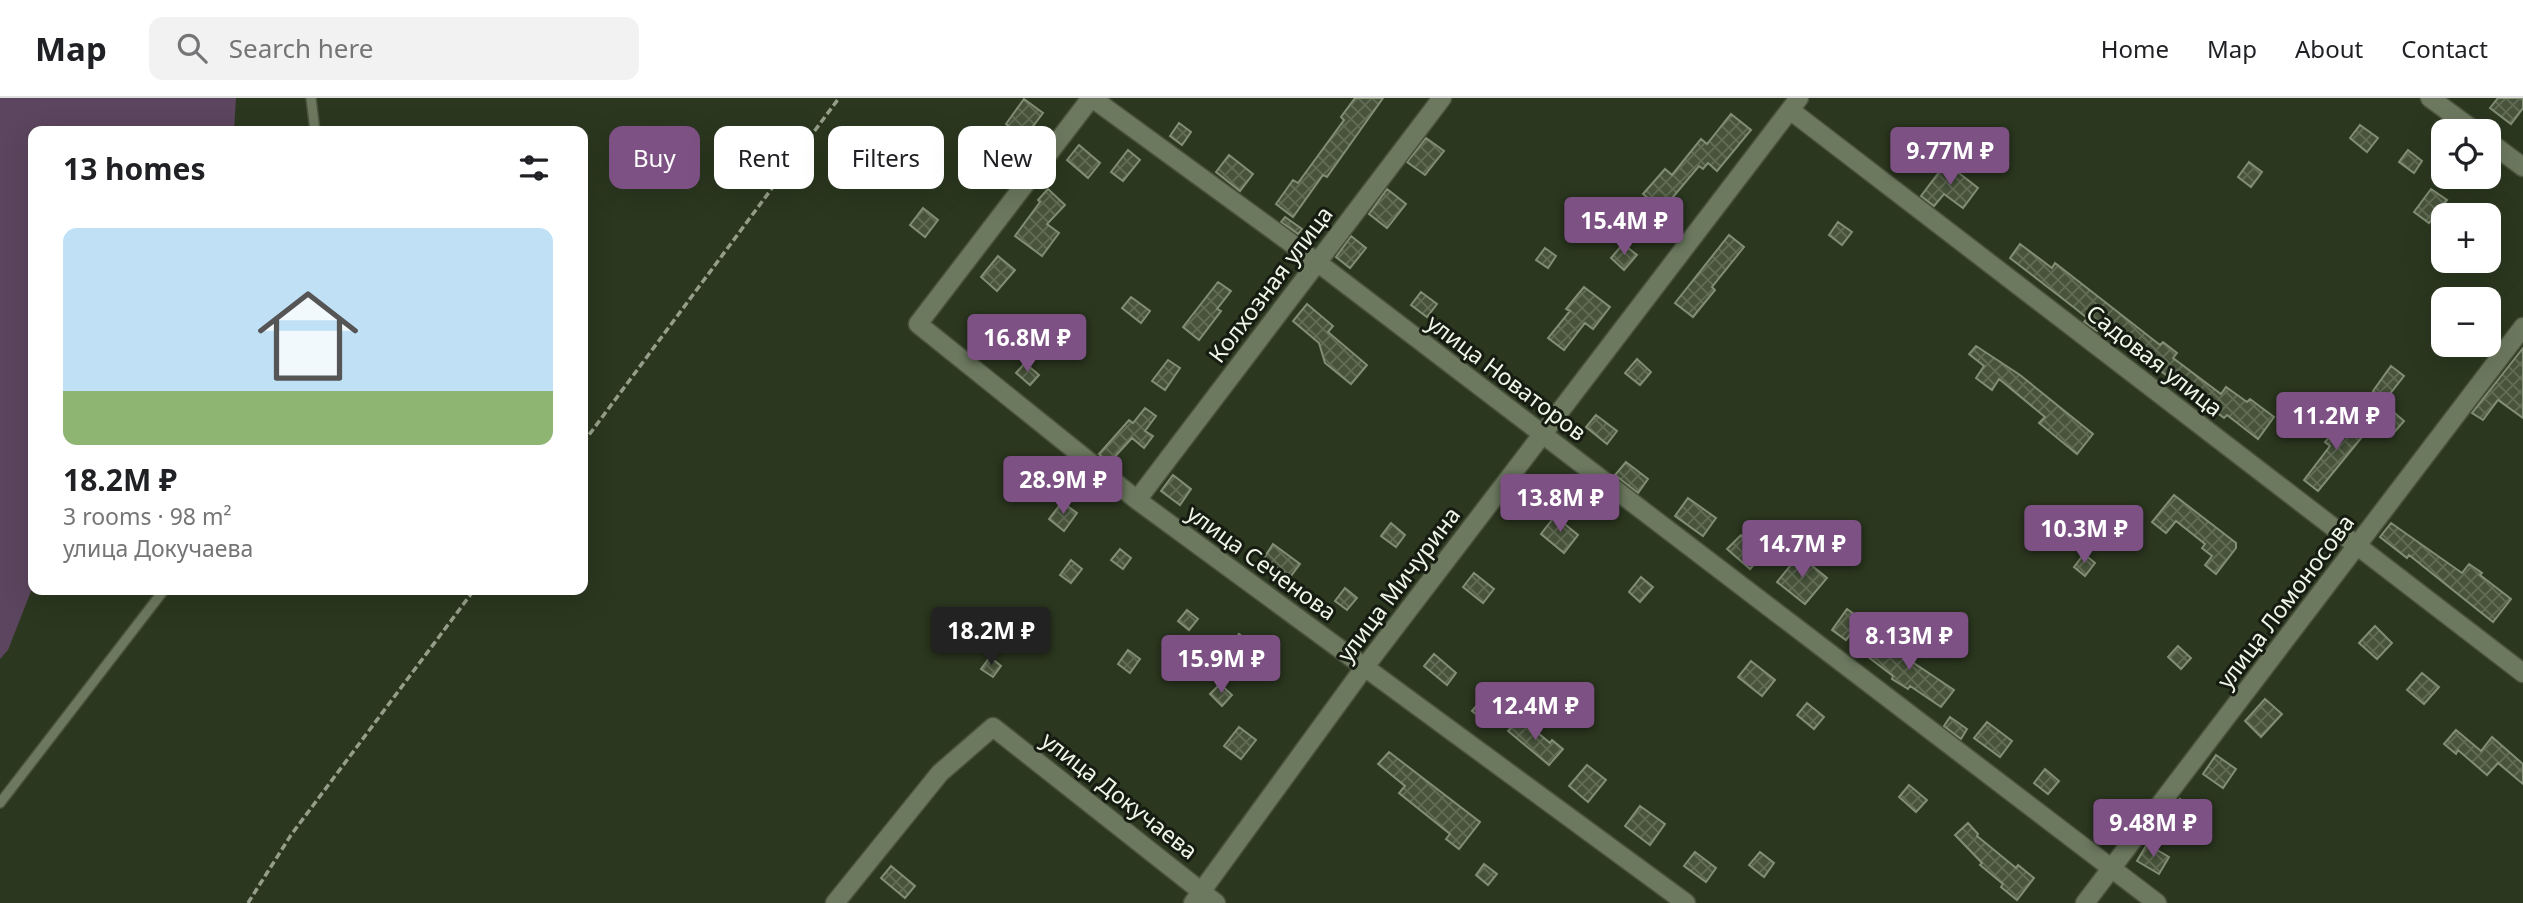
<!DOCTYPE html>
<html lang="en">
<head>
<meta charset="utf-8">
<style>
	:root { --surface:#fff; --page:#f2f2f2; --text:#202124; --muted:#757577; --line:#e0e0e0; --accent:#7d5184 }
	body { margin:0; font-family:"Noto Sans",sans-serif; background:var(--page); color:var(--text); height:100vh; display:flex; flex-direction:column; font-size:26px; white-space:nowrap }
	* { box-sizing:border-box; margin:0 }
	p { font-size:23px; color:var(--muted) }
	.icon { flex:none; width:38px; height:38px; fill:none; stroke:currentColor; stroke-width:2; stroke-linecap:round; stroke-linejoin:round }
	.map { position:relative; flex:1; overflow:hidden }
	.sheet { position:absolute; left:28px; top:28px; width:560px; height:469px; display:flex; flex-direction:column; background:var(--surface); border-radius:14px; box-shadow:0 7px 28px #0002 }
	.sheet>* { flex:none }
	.guide { position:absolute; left:609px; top:28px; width:665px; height:63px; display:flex; gap:14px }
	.tools { position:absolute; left:2431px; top:21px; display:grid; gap:14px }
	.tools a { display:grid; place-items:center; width:70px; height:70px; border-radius:14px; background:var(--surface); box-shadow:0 7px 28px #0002; font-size:35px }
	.price { position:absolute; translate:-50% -60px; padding:0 16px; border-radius:7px; background:var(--accent); color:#fff; font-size:23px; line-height:46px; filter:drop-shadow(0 2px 4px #0008) }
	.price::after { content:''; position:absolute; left:50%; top:42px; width:21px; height:16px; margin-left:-10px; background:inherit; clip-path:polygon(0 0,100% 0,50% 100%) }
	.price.active { background:#222; color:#fff }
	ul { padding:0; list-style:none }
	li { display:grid; align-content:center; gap:14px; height:371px; padding:0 35px }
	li+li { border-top:2px solid var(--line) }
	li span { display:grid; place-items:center; height:217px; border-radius:14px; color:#555 }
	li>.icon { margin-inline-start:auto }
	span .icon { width:126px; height:126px; fill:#fffc; stroke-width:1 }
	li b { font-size:30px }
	h2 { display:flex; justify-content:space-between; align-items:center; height:84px; padding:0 35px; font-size:30px }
	.pill { padding:0 24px; border-radius:14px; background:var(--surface); box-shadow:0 7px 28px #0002; font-size:24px; line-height:63px }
	.pill.active { background:var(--accent); color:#fff }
	header { display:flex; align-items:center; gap:42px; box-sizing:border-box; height:98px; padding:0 35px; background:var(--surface); border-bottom:2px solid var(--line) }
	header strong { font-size:33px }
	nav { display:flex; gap:38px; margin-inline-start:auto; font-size:24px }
	.search { width:490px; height:63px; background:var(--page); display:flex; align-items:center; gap:18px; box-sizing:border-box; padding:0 24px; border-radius:14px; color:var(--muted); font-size:26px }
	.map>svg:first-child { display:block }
	.green { fill:#5c455e }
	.building { fill:url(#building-cross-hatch); stroke:#818e73; stroke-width:2 }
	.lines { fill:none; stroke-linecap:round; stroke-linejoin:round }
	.lane-casing { stroke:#49523d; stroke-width:12 }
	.street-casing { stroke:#49523d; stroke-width:21 }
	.path { stroke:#949e8a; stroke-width:3.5; stroke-dasharray:7 3.5; stroke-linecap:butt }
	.lane { stroke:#6c795f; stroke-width:9 }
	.street { stroke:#6c795f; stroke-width:18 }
	.labels { text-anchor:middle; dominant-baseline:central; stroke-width:6; stroke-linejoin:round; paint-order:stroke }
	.street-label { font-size:23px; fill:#eff6e7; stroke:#171c12 }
</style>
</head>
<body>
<header>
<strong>Map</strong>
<div class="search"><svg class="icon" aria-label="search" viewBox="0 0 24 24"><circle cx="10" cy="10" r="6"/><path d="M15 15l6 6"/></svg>Search here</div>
<nav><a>Home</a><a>Map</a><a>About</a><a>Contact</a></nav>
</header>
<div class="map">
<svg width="2523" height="805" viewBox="0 0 2523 805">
	<defs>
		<pattern id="building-cross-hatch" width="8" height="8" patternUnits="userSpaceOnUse" patternTransform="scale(1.75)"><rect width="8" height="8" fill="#47533a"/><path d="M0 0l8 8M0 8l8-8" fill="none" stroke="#626c56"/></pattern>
	</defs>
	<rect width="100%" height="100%" fill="#2b371f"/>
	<path class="green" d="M0,0H236L234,33H33V488L8,552L0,561Z"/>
	<path class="building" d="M1355,0H1383L1327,79L1323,77L1293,119L1276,106L1293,82L1298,85L1344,22L1341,19Z
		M2498,0H2523V10L2511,26L2490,10Z
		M1024,1L1043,15L1024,40L1006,26Z
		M1731,16L1751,32L1717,73L1708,65L1703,71L1699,68L1662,112L1643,96L1665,71L1672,77L1701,41L1707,46Z
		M1179,25L1191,34L1182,47L1170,38Z
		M2360,27L2378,40L2367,54L2350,40Z
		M1426,40L1444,53L1425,77L1407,64Z
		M1079,47L1100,65L1088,80L1067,62Z
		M1128,52L1140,62L1123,83L1111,74Z
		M2408,52L2422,63L2414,75L2399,64Z
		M1229,57L1253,76L1240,93L1216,74Z
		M969,58L982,67L973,81L960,73Z
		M2249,64L2262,74L2251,89L2238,79Z
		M1946,65L1978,90L1963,110L1944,96L1934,108L1921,98Z
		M1048,91L1065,107L1047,126L1059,135L1042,158L1015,138L1040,104L1038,102Z
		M1387,91L1406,106L1387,130L1369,116Z
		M2431,91L2447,102L2429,125L2414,114Z
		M923,110L938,122L925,139L910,127Z
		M1285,119L1302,131L1298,136L1281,124Z
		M1838,124L1852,134L1842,147L1829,137Z
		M1729,137L1744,149L1712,189L1715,192L1693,219L1675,205Z
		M1351,138L1366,150L1350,170L1336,159Z
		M1623,146L1637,157L1624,172L1611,160Z
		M2020,146L2052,170L2055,165L2160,247L2163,244L2177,255L2173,260L2221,296L2226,289L2247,304L2250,301L2274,319L2258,341L2227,317L2224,320L2101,229L2097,233L2084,224L2087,220L2076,211L2010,160Z
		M1545,150L1556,158L1548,170L1536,162Z
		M998,158L1015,172L997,193L981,179Z
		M1218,184L1231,193L1217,211L1221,213L1199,242L1183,229Z
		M1584,189L1610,209L1593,231L1585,225L1564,252L1548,240L1570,213L1566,211Z
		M1421,194L1437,206L1427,219L1411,207Z
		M1131,199L1150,213L1141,225L1122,210Z
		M1307,206L1333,228L1328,234L1367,267L1351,286L1325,265L1319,245L1293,223Z
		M1976,248L2020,277L2093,336L2077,356L2039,325L2045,319L1999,281L1992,292L1976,280L1984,268L1969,256Z
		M2523,250V320L2498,302L2483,322L2472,315Z
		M1637,261L1651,274L1640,287L1625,275Z
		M1168,262L1180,270L1165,292L1152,283Z
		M1025,265L1039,277L1030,287L1016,275Z
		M2391,268L2404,278L2385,302L2373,293Z
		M1145,310L1156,318L1145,333L1153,338L1144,350L1132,340L1109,365L1099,356L1129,322L1133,325Z
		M2390,311L2404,323L2391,338L2377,326Z
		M1596,317L1617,333L1607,346L1586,329Z
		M2348,317L2367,333L2318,393L2304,382L2330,348L2325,344Z
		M1626,364L1648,381L1638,395L1615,377Z
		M1173,377L1191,391L1180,407L1161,393Z
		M1540,383L1556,395L1541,416L1524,404Z
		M2174,397L2236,445V450L2216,476L2205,467L2212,458L2202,450L2205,446L2176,423L2166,435L2152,424Z
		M1688,400L1716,420L1703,438L1675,418Z
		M1062,404L1077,415L1064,433L1049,421Z
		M1555,418L1578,437L1564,455L1541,436Z
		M1391,425L1405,437L1396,449L1381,438Z
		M2391,425L2462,475L2469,466L2482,475L2480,477L2511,501L2493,524L2409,457L2407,460L2380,439Z
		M1741,437L1763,456L1750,471L1727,451Z
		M1273,446L1300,466L1290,479L1264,460Z
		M1120,451L1131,460L1123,471L1111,462Z
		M2084,456L2095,465L2085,478L2074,469Z
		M1799,457L1827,480L1805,506L1777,484Z
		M1071,462L1082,471L1071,485L1060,477Z
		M1474,475L1494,491L1483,505L1463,489Z
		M1641,479L1653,489L1640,504L1629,494Z
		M1345,490L1357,500L1347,512L1335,503Z
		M1847,511L1861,521L1846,542L1832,532Z
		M1187,512L1198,521L1189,532L1178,523Z
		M2375,528L2392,545L2377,561L2359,545Z
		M1239,536L1254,547L1234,574L1219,563Z
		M1883,537L1903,551L1899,555L1954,592L1941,609L1910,588L1908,591L1892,581L1893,578L1867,558Z
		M2178,548L2191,560L2181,571L2168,559Z
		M1128,552L1140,561L1130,575L1118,566Z
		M1434,556L1456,575L1447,587L1424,568Z
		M990,559L1001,568L993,579L981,571Z
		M1751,563L1775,582L1762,598L1738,579Z
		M2422,575L2439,589L2424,606L2407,592Z
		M1220,586L1232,597L1222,608L1210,596Z
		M1484,599L1502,614L1490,628L1472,613Z
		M2265,601L2282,616L2261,639L2245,623Z
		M1807,605L1824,619L1814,631L1797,617Z
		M1950,619L1967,631L1961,641L1944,628Z
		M1520,620L1550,645L1552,642L1563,651L1549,667L1508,633Z
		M1987,624L2012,643L2000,659L1974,640Z
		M1239,629L1256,642L1241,661L1224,648Z
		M2456,632L2481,653L2492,639L2523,666V686L2498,665L2487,677L2458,652L2456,656L2444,646Z
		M1389,654L1480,724L1459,751L1446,741L1450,736L1399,695L1405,688L1378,666Z
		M2216,657L2236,671L2223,690L2203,676Z
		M1587,667L1606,682L1588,704L1569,688Z
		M2045,671L2059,683L2048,696L2034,685Z
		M1909,687L1927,702L1916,714L1899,699Z
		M2180,701L2204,717L2191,738L2166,723Z
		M1640,708L1665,726L1650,747L1625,728Z
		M1968,725L1978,736L1977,738L2016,770L2018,767L2034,780L2017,802L2001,789L2003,786L1980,767L1982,765L1955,737Z
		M2147,746L2169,759L2159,776L2137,763Z
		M1695,754L1716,770L1706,784L1684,768Z
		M1760,754L1774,765L1764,779L1749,767Z
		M1484,766L1497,776L1488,787L1476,777Z
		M891,768L915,788L905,800L881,780Z"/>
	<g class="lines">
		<g class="lane-casing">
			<path id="lane" d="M311,0L315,33
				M0,705L164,492"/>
		</g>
		<g class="street-casing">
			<path id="street" d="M1091,0L918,226L1137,402L1686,805
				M1092,0L1317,164L2157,805
				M2430,0L2475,33
				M1790,12L2523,575
				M2488,43L2523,69
				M1137,402L1442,0
				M835,805L940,675L993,629L1216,805
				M1193,805L1364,570L1799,0
				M2085,805L2523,229"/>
		</g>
		<path class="path" d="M583,345L839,0
			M248,805L291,737L474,492"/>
		<use href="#lane" class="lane"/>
		<use href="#street" class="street"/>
	</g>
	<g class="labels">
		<g class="street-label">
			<text transform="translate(1270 186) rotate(-53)">Колхозная улица</text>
			<text transform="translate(2155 262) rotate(38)">Садовая улица</text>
			<text transform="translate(1507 279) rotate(37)">улица Новаторов</text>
			<text transform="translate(1262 464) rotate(36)">улица Сеченова</text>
			<text transform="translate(1398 486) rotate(-53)">улица Мичурина</text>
			<text transform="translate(2285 503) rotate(-53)">улица Ломоносова</text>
			<text transform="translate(1120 697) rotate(38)">улица Докучаева</text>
		</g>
	</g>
</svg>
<div class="tools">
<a><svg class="icon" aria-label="locate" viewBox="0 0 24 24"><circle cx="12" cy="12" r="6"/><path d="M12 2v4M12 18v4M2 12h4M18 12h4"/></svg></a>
<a>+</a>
<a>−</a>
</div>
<b class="price" style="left:1950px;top:89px">9.77M ₽</b>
<b class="price" style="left:1624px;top:159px">15.4M ₽</b>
<b class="price" style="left:1027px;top:276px">16.8M ₽</b>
<b class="price" style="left:2336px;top:354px">11.2M ₽</b>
<b class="price" style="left:1063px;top:418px">28.9M ₽</b>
<b class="price" style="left:1560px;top:436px">13.8M ₽</b>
<b class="price" style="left:2084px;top:467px">10.3M ₽</b>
<b class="price" style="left:1802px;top:482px">14.7M ₽</b>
<b class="price active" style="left:991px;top:569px">18.2M ₽</b>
<b class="price" style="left:1909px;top:574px">8.13M ₽</b>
<b class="price" style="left:1221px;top:597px">15.9M ₽</b>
<b class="price" style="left:1535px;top:644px">12.4M ₽</b>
<b class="price" style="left:2153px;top:761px">9.48M ₽</b>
<div class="guide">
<a class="pill active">Buy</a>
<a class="pill">Rent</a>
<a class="pill">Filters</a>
<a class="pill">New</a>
</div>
<section class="sheet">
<h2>13 homes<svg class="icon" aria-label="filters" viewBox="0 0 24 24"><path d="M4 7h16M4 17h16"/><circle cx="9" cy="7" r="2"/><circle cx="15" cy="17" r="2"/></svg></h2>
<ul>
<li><span style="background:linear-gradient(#bfe0f5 75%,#8fb573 0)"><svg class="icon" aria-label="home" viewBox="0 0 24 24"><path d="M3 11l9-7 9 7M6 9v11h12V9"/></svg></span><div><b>18.2M ₽</b><p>3 rooms · 98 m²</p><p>улица Докучаева</p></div></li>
</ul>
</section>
</div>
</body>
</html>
